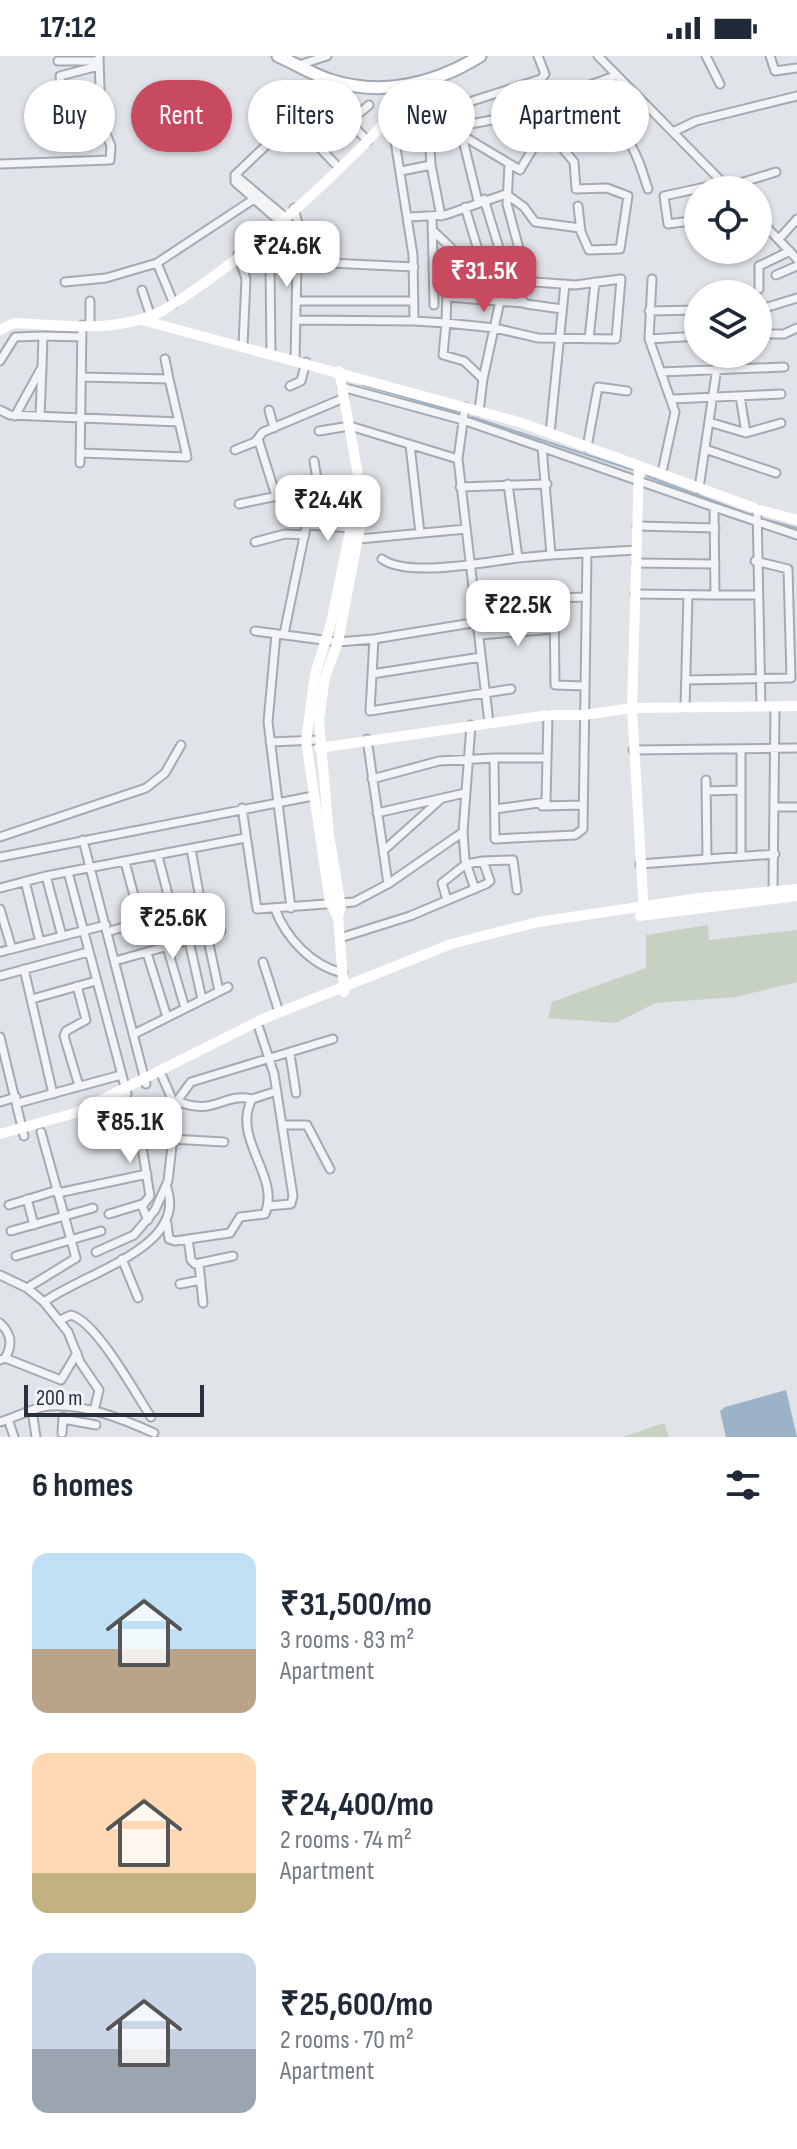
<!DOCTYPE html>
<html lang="en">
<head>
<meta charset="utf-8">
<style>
	:root { --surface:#fff; --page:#f6f6f7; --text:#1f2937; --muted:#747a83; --accent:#c74a60 }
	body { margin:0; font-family:"Sofia Sans Condensed",sans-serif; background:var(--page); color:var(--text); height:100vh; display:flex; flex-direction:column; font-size:30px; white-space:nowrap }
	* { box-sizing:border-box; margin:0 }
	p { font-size:26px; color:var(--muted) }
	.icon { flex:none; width:44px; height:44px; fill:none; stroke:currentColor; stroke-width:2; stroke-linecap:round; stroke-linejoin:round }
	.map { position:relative; height:1381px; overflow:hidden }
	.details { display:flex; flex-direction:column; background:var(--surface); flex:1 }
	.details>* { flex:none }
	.hud { position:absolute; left:24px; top:24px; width:750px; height:72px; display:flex; gap:16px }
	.tools { position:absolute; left:684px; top:120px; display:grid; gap:16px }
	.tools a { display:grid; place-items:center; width:88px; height:88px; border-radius:50%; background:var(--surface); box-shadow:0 2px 6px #0004; font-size:40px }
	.scale { position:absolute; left:24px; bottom:20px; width:180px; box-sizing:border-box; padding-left:8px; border:4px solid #29313e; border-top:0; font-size:22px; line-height:28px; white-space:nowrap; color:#29313e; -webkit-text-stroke:6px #eff2f6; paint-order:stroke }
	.price { position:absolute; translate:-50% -68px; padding:0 18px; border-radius:16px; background:#fff; color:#222; font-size:26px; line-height:52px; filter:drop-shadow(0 2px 4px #0008) }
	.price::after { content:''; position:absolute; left:50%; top:48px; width:24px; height:18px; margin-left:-12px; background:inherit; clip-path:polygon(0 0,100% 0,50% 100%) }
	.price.on { background:var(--accent); color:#fff }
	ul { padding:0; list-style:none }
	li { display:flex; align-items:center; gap:24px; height:200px; padding:0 32px }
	li span { display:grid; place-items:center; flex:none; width:224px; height:160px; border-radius:16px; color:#555 }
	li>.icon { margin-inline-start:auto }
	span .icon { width:96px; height:96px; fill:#fffc; stroke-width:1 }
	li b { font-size:34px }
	h2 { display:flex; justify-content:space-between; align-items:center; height:96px; padding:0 32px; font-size:34px }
	.pill { padding:0 28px; border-radius:36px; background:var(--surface); box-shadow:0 2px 6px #0004; font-size:28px; line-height:72px }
	.pill.on { background:var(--accent); color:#fff }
	.status { display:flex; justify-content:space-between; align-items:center; height:56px; padding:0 40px; background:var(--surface); direction:ltr }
	.status svg { height:22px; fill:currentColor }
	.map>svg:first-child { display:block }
	.green { fill:#c6d1c1 }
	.water { fill:#9cb2c6 }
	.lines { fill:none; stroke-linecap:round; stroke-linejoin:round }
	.stream { stroke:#9cb2c6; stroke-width:2 }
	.street-casing { stroke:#a5aab2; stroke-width:11 }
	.primary-casing { stroke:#a0a8b3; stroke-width:15 }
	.street { stroke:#f2f4f6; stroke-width:7 }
	.secondary { stroke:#fff; stroke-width:10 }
	.primary { stroke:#fff; stroke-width:11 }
</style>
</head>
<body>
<div class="status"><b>17:12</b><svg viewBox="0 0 49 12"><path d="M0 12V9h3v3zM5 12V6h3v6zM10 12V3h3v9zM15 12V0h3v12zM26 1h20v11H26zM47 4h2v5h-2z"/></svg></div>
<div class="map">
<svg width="797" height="1381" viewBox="0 0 797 1381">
	<rect width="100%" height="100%" fill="#e0e3e8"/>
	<path class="green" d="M708,869L709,884L797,874V926L736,941L655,947L616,967L548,962L552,946L646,912V879Z
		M664,1367L669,1381H623Z"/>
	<path class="water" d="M786,1334L797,1381H726L720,1355L725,1351Z"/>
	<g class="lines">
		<path class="stream" d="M362,329L457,356
			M472,361L633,414
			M647,420L751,459
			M760,462L797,472"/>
		<g class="street-casing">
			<path id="street" d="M598,0L730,134
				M706,0L720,28
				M770,0L775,15L797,12
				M58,5H99
				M299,9L327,0
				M98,10L60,20L62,38L99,39
				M565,36L571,64
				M324,41L368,85
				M405,45L520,114L547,69L594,60L628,32
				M599,57C632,81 636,95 648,133
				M428,59L431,109L441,160
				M391,60L413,199L414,265L446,267L443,299L464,305L483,323L479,355
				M565,65L564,94L574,106L576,133L607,132L628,140L620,193L589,194L581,176L578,150
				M349,66L369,49
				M296,68L337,26
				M442,68L469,46L541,23L545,18L538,0
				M673,76L696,65L797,40
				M458,78L465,69L492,64L615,20
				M462,80L478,145
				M0,108L110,104L111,90L101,65L99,0
				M509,108L507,148L521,200V243L526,248L562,253
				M401,115L431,109
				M235,119V126L280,166
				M727,131L776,116
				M484,143L511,231
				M465,151L485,217
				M294,152L308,206
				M432,160L434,249
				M285,161L235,119L282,74L290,68L298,69L338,111
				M409,161L445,159L506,138L524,151L535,166L580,172
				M758,162L797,203
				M698,164L668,168L664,140L723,127
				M432,174C457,196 486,232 522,230
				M779,183L797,163
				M255,185L267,198L270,212L271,297
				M238,198L246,223L243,289
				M448,207L446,267L495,272L538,282L616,283L621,223L575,229L522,225
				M776,219L797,210
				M652,223L649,283L675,356L662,416
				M65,226L106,222L157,207
				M759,233V210L790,195
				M142,234L151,261
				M447,241L523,247
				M90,245V269
				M296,245H414
				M174,248L157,207L254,143
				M758,254L797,242
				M649,255L698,254
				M296,264L414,265
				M758,278H784L797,272
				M43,280L82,281
				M589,283L595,226
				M649,283L698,280
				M165,303L169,323
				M295,303L297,209L308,206L414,211
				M0,305L15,281L43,280L42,311
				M661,316L784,311
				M483,323L500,245
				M290,330L301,325L306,306
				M342,331L463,364L714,451
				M673,343L781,338
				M465,351L458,403L489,667
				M0,354L10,359L179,366L169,323L81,321
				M269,354L274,372
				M15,360L42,311L40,360
				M709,366L746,377L740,340
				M319,375L350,370L458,403
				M550,377L565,228
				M746,377L781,367
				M258,383L276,440
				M410,389L420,477
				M542,391L551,499L636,494
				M587,391L598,331L627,335
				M705,393L776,417
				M235,394L255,386L263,376L344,342
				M81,397L187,401L179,366
				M80,407L82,269
				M460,431L547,428
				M699,432L719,298
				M239,448L311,433
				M757,453L761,650
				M307,469L351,472
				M637,470L715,472
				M359,483L466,473
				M255,486L285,478L305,479
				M518,502L551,499
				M382,503C408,522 485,506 518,502L508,428
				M636,507L715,508
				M635,538L715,539L714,451L797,479
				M715,539H756
				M554,542L586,541
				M475,545L554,542L555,629L585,630
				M255,575L338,586L374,583L370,655L511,633
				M276,578L268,666L291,852
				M284,578L307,466L311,433L318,429L314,405
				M479,579L554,573
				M374,583L478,566
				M372,618L481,601
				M686,624L791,622L788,513L755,505
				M685,651L688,539
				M367,683L388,828
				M270,686L319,684
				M741,693V800
				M633,694L797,692
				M494,702H547
				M372,723L439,705L494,702L495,783L575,779L583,773L587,497
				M706,724L707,803
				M706,735L741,734
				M542,750L582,749
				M775,751H797
				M242,752L257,853L354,846L388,828L463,776L471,669
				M495,753L546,746L548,659
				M377,757L465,737
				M463,776L465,804L475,833
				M0,781L146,732L165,717L181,689
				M83,784L146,1028
				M383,795L441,743
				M158,800L173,858
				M0,801L313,740
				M483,805L513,804L517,834
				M125,806L141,866
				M640,808L775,798
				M68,816L127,1038
				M46,820L62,880
				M25,825L40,886
				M0,832L46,820L245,782
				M773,834L775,651
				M0,853L12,893
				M275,853C286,882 312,910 343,917
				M107,876L201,848L191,793
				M207,879L219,935
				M340,882L410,860L486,828L490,825L483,805L466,808L442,827L447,844
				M189,885L202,943
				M167,891L185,952
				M0,896L106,869
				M147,897L167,961
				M115,905L221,875
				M263,906L279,956
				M24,913L53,1038
				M0,920L88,896
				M77,930L86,964L66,975L64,980L79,1030
				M32,943L96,925
				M259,972L274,1018L293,1140L291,1148L268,1150
				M134,978L228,931
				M0,981L24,1080
				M290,998L296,1037
				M162,1020L175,1050
				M121,1041L141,1085L150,1140L142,1150L148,1164
				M177,1045C215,1061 223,1036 252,1043
				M0,1046L16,1041
				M18,1047L121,1019
				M282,1069H307L330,1113
				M135,1070L175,1049
				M171,1083L224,1086
				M58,1137L147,1118
				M27,1143L34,1169
				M9,1149L58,1134
				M109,1158L142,1148
				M167,1168L169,1183L175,1185L230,1177L240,1161L265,1158C281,1120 231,1083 252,1043L277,1035
				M11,1175L93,1152
				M188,1183L191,1204L195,1208L233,1200
				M96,1196L134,1179L155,1154L168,1125L177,1045L191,1026L333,983
				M16,1200L101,1175
				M122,1203L138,1242
				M199,1208L203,1247
				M0,1219L27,1232L44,1246L68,1276L80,1306L99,1334L94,1355
				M180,1228L201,1224
				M27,1232L76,1202L41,1076
				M44,1246C83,1217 188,1192 167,1132
				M60,1264L71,1259C97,1266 135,1337 151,1361
				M0,1267C11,1277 13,1289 5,1302L0,1304
				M5,1302L61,1324L77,1297
				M32,1354L36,1381
				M8,1363L14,1381
				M63,1363L96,1369
				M0,1366C16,1361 32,1352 49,1350C83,1347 123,1363 154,1377
				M62,1377L63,1361"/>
		</g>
		<g class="primary-casing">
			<path id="primary" d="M278,0C296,8 312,18 330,24C382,41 435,28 480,0"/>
		</g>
		<use href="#street" class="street"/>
		<path class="secondary" d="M142,264L519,366L757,453L797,464
			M0,274L14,267C64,269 119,278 164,254C254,198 351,107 420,28
			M339,315L358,419L361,466L338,586L325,621L319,664L329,779L341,851L338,861L344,936
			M639,410L632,652L644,859
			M319,692L548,659H584L632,652L797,650
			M640,860L797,840
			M338,861L330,847L306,685L315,618L331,567L352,465L359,454
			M0,1078L75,1057L263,963L451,888L538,866L699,842L797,833"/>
		<use href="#primary" class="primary"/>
	</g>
</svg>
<div class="tools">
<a><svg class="icon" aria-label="locate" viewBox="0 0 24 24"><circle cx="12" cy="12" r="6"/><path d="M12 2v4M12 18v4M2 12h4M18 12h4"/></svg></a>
<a><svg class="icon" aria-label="layers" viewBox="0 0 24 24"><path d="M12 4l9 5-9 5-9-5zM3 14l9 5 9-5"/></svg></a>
</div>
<div class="scale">200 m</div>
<b class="price" style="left:287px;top:233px">₹24.6K</b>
<b class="price on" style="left:484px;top:258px">₹31.5K</b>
<b class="price" style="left:328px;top:487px">₹24.4K</b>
<b class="price" style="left:518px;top:592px">₹22.5K</b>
<b class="price" style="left:173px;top:905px">₹25.6K</b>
<b class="price" style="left:130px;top:1109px">₹85.1K</b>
<div class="hud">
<a class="pill">Buy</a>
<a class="pill on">Rent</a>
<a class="pill">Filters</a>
<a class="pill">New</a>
<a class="pill">Apartment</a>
</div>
</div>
<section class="details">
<h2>6 homes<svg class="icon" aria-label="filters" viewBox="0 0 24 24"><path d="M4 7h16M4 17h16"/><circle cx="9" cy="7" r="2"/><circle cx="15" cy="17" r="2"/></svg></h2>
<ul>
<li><span style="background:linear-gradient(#bfe0f5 60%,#b9a48a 0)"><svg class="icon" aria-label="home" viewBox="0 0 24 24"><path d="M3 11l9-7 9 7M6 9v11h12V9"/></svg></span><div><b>₹31,500/mo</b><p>3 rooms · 83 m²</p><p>Apartment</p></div></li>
<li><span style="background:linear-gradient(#ffd9b3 75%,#c2b280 0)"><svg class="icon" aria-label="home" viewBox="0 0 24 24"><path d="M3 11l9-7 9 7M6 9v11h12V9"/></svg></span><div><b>₹24,400/mo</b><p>2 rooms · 74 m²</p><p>Apartment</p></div></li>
<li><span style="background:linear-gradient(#c9d6e8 60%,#9aa5b1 0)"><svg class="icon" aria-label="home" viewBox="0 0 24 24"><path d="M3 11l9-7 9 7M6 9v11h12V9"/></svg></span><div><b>₹25,600/mo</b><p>2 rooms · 70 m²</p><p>Apartment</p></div></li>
</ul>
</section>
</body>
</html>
